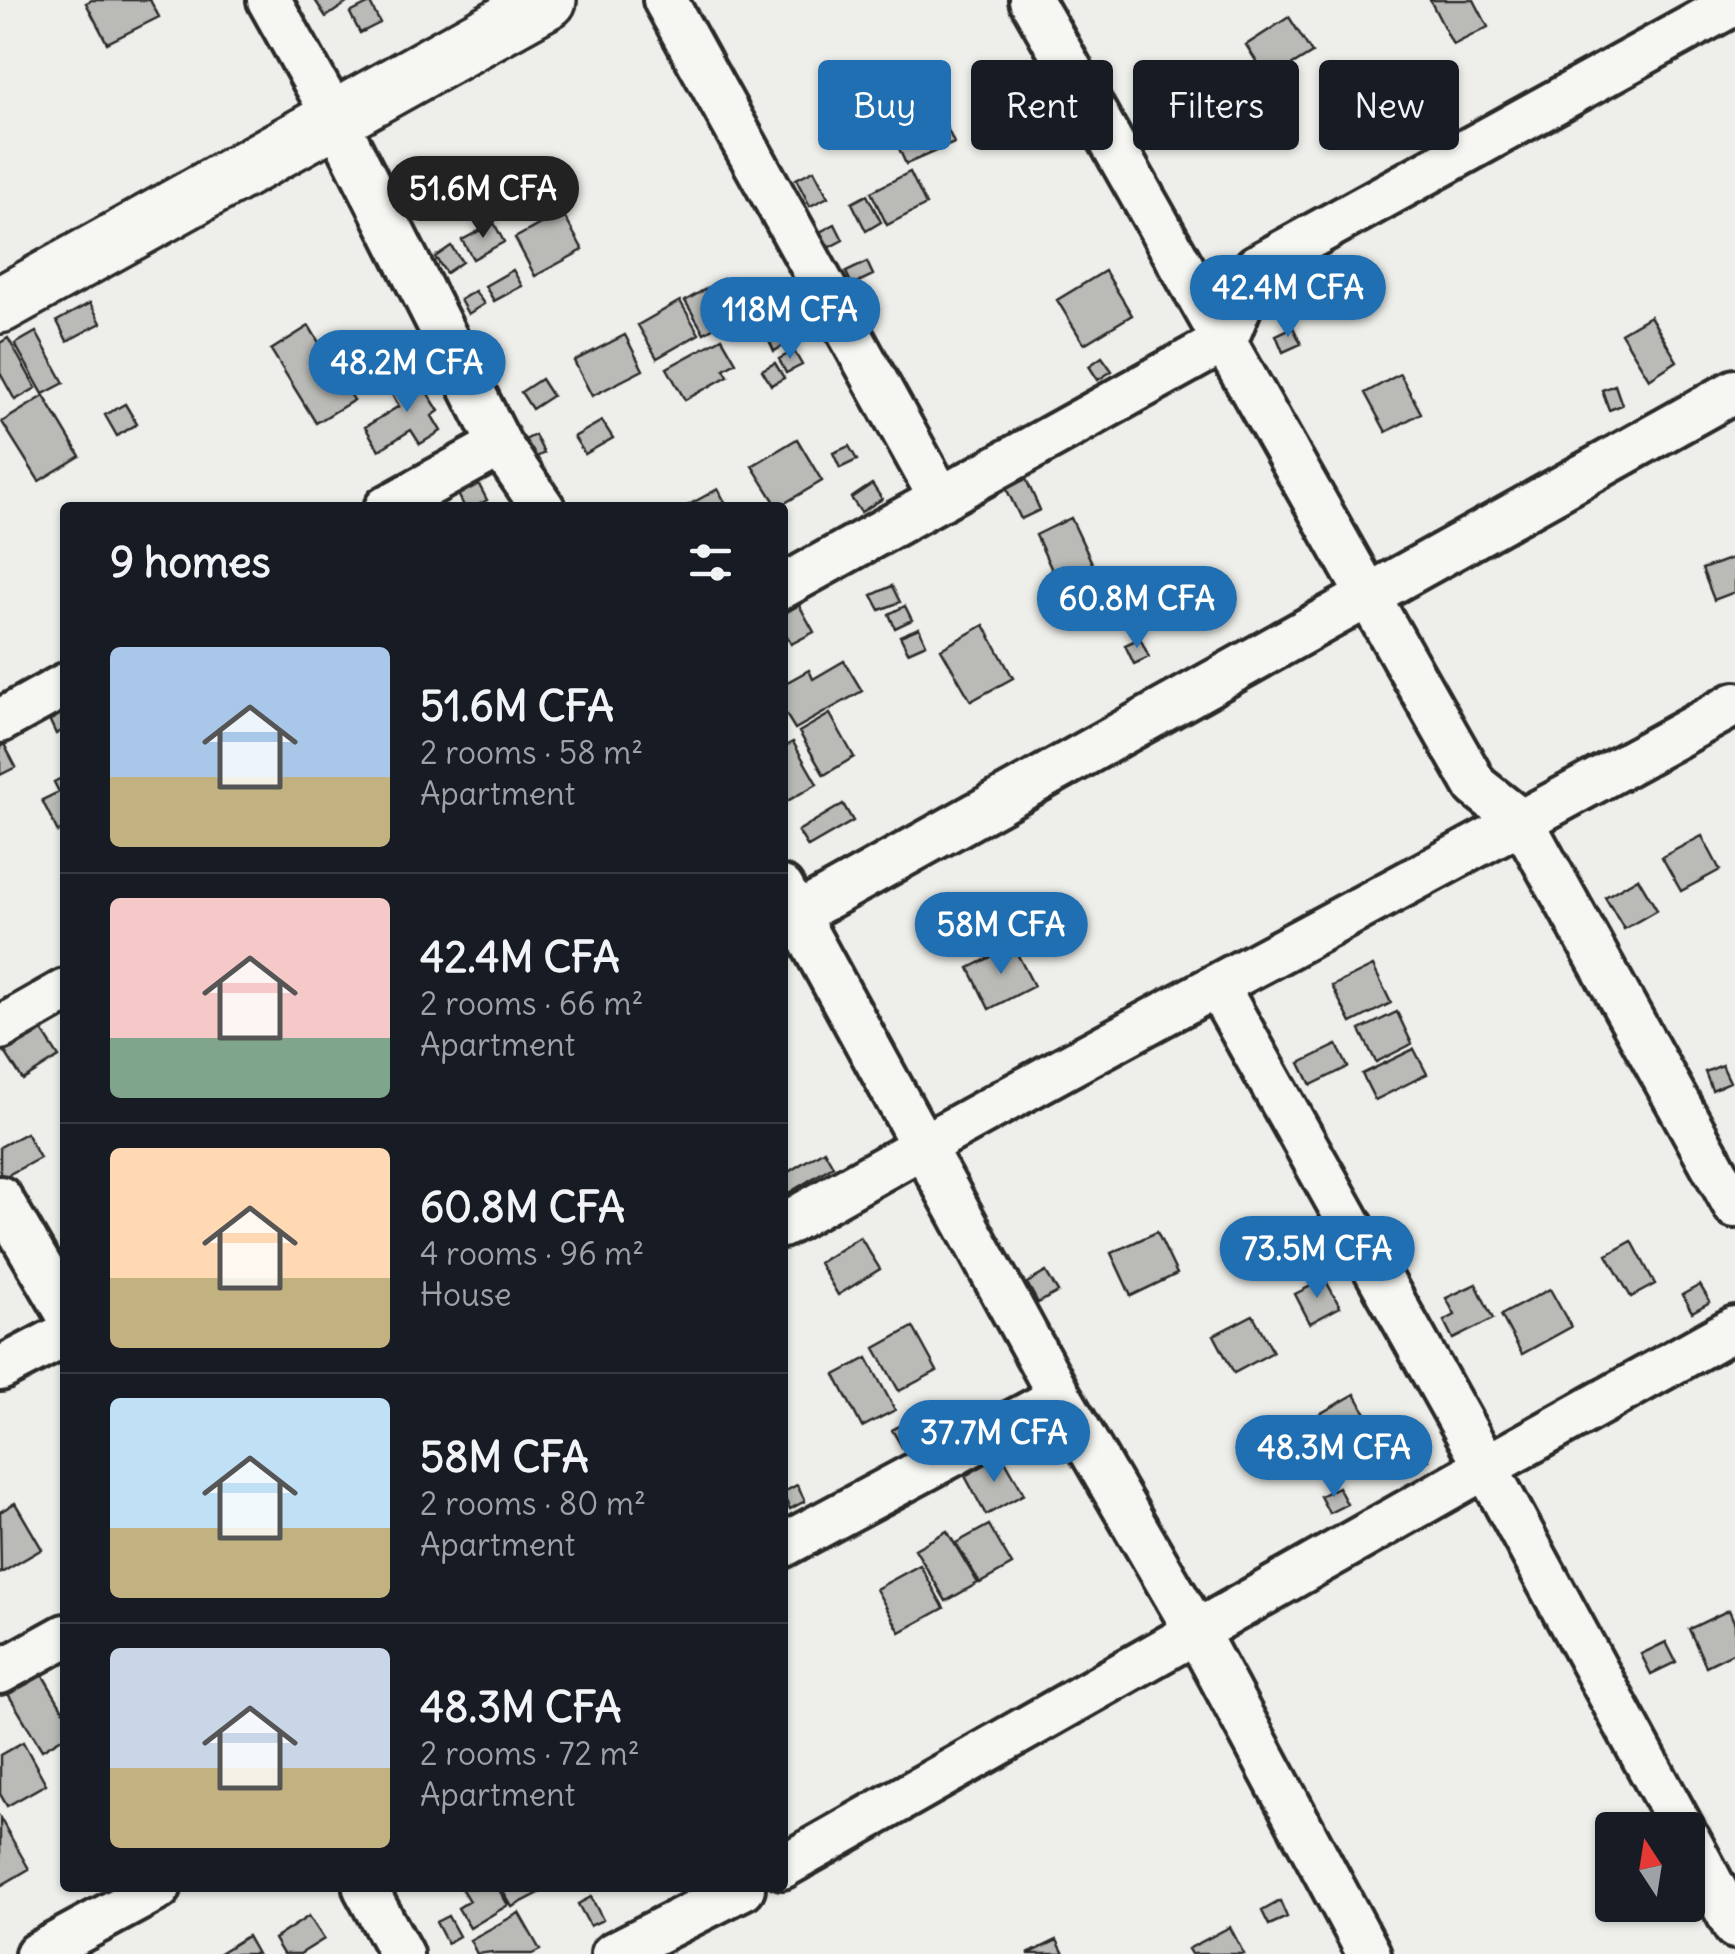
<!DOCTYPE html>
<html lang="en">
<head>
<meta charset="utf-8">
<style>
	:root { --surface:#171b24; --page:#242831; --text:#f1f3f6; --muted:#9ea1a6; --line:#363941; --accent:#1f6fb2 }
	body { margin:0; font-family:Delius,sans-serif; background:var(--page); color:var(--text); height:100vh; display:flex; flex-direction:column; font-size:38px; white-space:nowrap }
	* { box-sizing:border-box; margin:0 }
	p { font-size:32px; color:var(--muted) }
	.icon { flex:none; width:55px; height:55px; fill:none; stroke:currentColor; stroke-width:2; stroke-linecap:round; stroke-linejoin:round }
	.map { position:relative; flex:1; overflow:hidden }
	.details { position:absolute; left:60px; top:502px; width:728px; height:1390px; display:flex; flex-direction:column; background:var(--surface); border-radius:10px; box-shadow:0 2px 8px #0004 }
	.details>* { flex:none }
	.guide { position:absolute; left:818px; top:60px; width:768px; height:90px; display:flex; gap:20px }
	.needle { width:65px; rotate:348deg }
	.fabs { position:absolute; left:1595px; top:1812px; display:grid; gap:20px }
	.fabs a { display:grid; place-items:center; width:110px; height:110px; border-radius:10px; background:var(--surface); box-shadow:0 2px 8px #0004; font-size:50px }
	.price { position:absolute; translate:-50% -85px; padding:0 22px; border-radius:35px; background:var(--accent); color:#fff; font-size:32px; line-height:65px; filter:drop-shadow(0 2px 5px #0008) }
	.price::after { content:''; position:absolute; left:50%; top:60px; width:30px; height:22px; margin-left:-15px; background:inherit; clip-path:polygon(0 0,100% 0,50% 100%) }
	.price.selected { background:#222; color:#fff }
	ul { padding:0; list-style:none }
	li { display:flex; align-items:center; gap:30px; height:250px; padding:0 50px }
	li+li { border-top:2px solid var(--line) }
	li span { display:grid; place-items:center; flex:none; width:280px; height:200px; border-radius:10px; color:#555 }
	li>.icon { margin-inline-start:auto }
	span .icon { width:120px; height:120px; fill:#fffc; stroke-width:1 }
	li b { font-size:42px }
	h2 { display:flex; justify-content:space-between; align-items:center; height:120px; padding:0 50px; font-size:42px }
	.pill { padding:0 35px; border-radius:10px; background:var(--surface); box-shadow:0 2px 8px #0004; font-size:35px; line-height:90px }
	.pill.selected { background:var(--accent); color:#fff }
	.map>svg:first-child { display:block }
	.building { fill:#babab7; stroke:#2b2b2b; stroke-width:2.5 }
	.lines { fill:none; stroke-linecap:round; stroke-linejoin:round }
	.street-casing { stroke:#2b2b2b; stroke-width:50 }
	.secondary-casing { stroke:#2b2b2b; stroke-width:62 }
	.street { stroke:#f6f6f2; stroke-width:42 }
	.secondary { stroke:#f6f6f2; stroke-width:55 }
</style>
</head>
<body>
<div class="map">
<svg width="1735" height="1954" viewBox="0 0 1735 1954">
	<rect width="100%" height="100%" fill="#eeeeea"/>
	<filter id="ink" filterUnits="userSpaceOnUse"><feTurbulence type="fractalNoise" baseFrequency=".01" numOctaves="2"/><feDisplacementMap in="SourceGraphic" scale="20" xChannelSelector="R" yChannelSelector="G"/><feConvolveMatrix kernelMatrix="1 2 1 2 8 2 1 2 1" color-interpolation-filters="sRGB"/></filter>
	<g filter="url(#ink)">
		<path class="building" d="M92,0H150L159,17L107,43L86,3Z
			M315,0H351L326,17Z
			M1430,0H1474L1488,27L1453,45Z
			M370,3L380,23L360,33L350,13Z
			M1289,17L1312,53L1268,80L1246,45Z
			M999,73L1005,85L992,91L986,79Z
			M938,108L954,143L906,164L890,129Z
			M540,168L562,207L537,221L515,181Z
			M814,170L828,197L810,206L796,179Z
			M910,172L926,205L887,225L871,192Z
			M867,195L881,222L866,231L852,203Z
			M562,212L583,250L535,276L515,238Z
			M494,223L504,242L473,259L462,240Z
			M835,224L843,240L826,249L818,233Z
			M451,246L462,262L446,273L435,257Z
			M867,262L873,275L852,285L846,272Z
			M513,270L522,286L494,301L485,286Z
			M1105,271L1132,315L1084,344L1057,300Z
			M723,279L741,311L704,333L685,301Z
			M1273,288L1281,306L1262,314L1254,295Z
			M475,291L484,304L468,314L460,300Z
			M680,301L699,334L657,358L638,325Z
			M90,303L101,323L67,341L57,321Z
			M1650,316L1677,361L1649,379L1621,333Z
			M309,326L354,400L316,423L271,350Z
			M1293,327L1301,344L1283,352L1276,335Z
			M783,331L789,343L774,351L768,338Z
			M36,332L64,383L43,394L15,344Z
			M625,335L643,370L592,396L574,361Z
			M8,338L36,388L15,400L0,373V343Z
			M387,338L398,355L378,369L367,352Z
			M722,338L736,362L724,369L728,376L685,400L667,368Z
			M794,351L802,365L786,373L779,359Z
			M1102,357L1112,371L1098,380L1089,366Z
			M775,363L784,378L771,385L762,370Z
			M415,373L439,411L432,416L441,431L420,444L411,430L379,450L365,427L399,406L389,390Z
			M1400,374L1421,413L1386,432L1365,393Z
			M541,379L552,396L532,409L521,392Z
			M1615,385L1622,405L1609,410L1602,390Z
			M44,396L80,456L39,481L2,422Z
			M125,404L137,424L117,436L105,415Z
			M602,421L613,438L585,454L574,437Z
			M535,435L544,453L526,463L517,444Z
			M797,439L822,481L778,507L752,466Z
			M849,446L857,460L840,468L833,453Z
			M476,479L487,500L473,508H465L456,490Z
			M1026,479L1040,510L1021,519L1006,488Z
			M872,484L882,499L861,512L851,498Z
			M718,489L728,508H683Z
			M1071,518L1093,565L1057,581L1036,535Z
			M1735,557V592L1714,600L1702,569Z
			M892,586L900,602L880,610L872,595Z
			M799,605L814,632L791,644L787,636L782,639V615Z
			M905,606L912,620L895,628L889,614Z
			M984,625L1013,678L971,701L941,649Z
			M919,628L926,644L908,652L900,636Z
			M1140,638L1149,657L1134,664L1125,645Z
			M844,661L862,691L795,729L782,708V685L809,670L813,679Z
			M62,712L65,718V729L56,734L49,719Z
			M830,714L854,757L824,775L799,732Z
			M793,742L817,784L782,804V748Z
			M4,744L16,767L0,775V747Z
			M65,776V828L58,832L42,800L59,792L54,782Z
			M843,804L853,821L808,847L798,831Z
			M1702,836L1720,870L1681,891L1662,857Z
			M1638,878L1657,910L1624,929L1605,897Z
			M1013,946L1034,986L989,1009L969,968Z
			M1373,966L1391,1003L1351,1023L1332,986Z
			M1397,1012L1412,1044L1376,1062L1360,1030Z
			M37,1023L59,1057L23,1080L1,1046Z
			M1337,1045L1348,1067L1311,1085L1300,1063Z
			M1414,1049L1427,1074L1375,1100L1362,1074Z
			M1722,1065L1730,1082L1712,1090L1705,1072Z
			M26,1133L40,1158L0,1179V1147Z
			M824,1150L833,1166L782,1197V1176Z
			M1157,1232L1177,1274L1131,1296L1111,1253Z
			M860,1237L880,1269L838,1295L819,1263Z
			M1632,1241L1655,1284L1631,1297L1607,1255Z
			M1046,1272L1058,1292L1038,1303L1027,1283Z
			M1325,1279L1340,1307L1310,1323L1295,1294Z
			M1476,1284L1493,1319L1453,1339L1444,1321L1455,1315L1446,1298Z
			M1700,1285L1710,1302L1692,1312L1682,1295Z
			M1550,1289L1571,1327L1522,1354L1501,1315Z
			M1253,1315L1273,1352L1234,1373L1214,1335Z
			M913,1327L937,1371L899,1391L875,1348Z
			M867,1358L895,1410L862,1427L835,1375Z
			M1355,1394L1381,1440L1327,1471L1300,1425Z
			M908,1420L918,1437L902,1447L892,1430Z
			M1417,1437L1429,1460L1408,1471L1396,1449Z
			M1002,1455L1024,1494L986,1515L965,1476Z
			M797,1485L805,1501L790,1509L782,1493Z
			M1338,1487L1347,1504L1329,1513L1320,1496Z
			M15,1503L42,1549L1,1573L0,1512Z
			M989,1525L1012,1565L980,1583L956,1543Z
			M947,1531L978,1583L946,1601L915,1549Z
			M920,1565L944,1608L900,1632L876,1589Z
			M1729,1610L1735,1624V1652L1706,1666L1689,1629Z
			M1666,1642L1676,1662L1651,1674L1641,1654Z
			M42,1674L65,1713V1736L42,1750L8,1694Z
			M23,1742L46,1784L7,1806L0,1794V1755Z
			M0,1818L29,1869L0,1886Z
			M461,1888H498L508,1905L470,1928L458,1908L469,1901Z
			M501,1888H535L539,1893L512,1907Z
			M591,1897L603,1920L590,1926L578,1904Z
			M1280,1901L1287,1917L1269,1925L1262,1911Z
			M519,1913L540,1950L532,1954H493L492,1952L477,1954L470,1940Z
			M309,1916L324,1939L300,1954H283L274,1939Z
			M448,1916L459,1936L447,1943L436,1922Z
			M1230,1927L1244,1954H1191L1188,1949Z
			M247,1936L257,1954H218Z
			M1057,1940L1064,1954H1028Z"/>
		<g class="lines">
			<g class="street-casing">
				<path id="street" d="M269,0L335,118L500,445L386,508
					M665,0L941,499
					M1031,0L1476,786L1523,823L1735,1206
					M500,445L543,508
					M782,587L1226,340L1256,267L1735,3
					M0,721L65,685
					M782,888L1060,1397L1197,1633L1369,1954
					M782,923L1735,391
					M1217,986L1486,1467L1683,1830
					M0,1028L65,991
					M0,1198L65,1309
					M782,1226C1096,1045 1419,881 1735,704
					M0,1369L65,1335
					M782,1546L1060,1397
					M0,1672L65,1636
					M1688,1839L1735,1927
					M782,1867L1486,1467L1735,1328
					M365,1888L401,1954
					M37,1954L159,1888
					M613,1954L743,1888"/>
			</g>
			<g class="secondary-casing">
				<path id="secondary" d="M0,305L548,0"/>
			</g>
			<use href="#street" class="street"/>
			<use href="#secondary" class="secondary"/>
		</g>
	</g>
</svg>
<div class="fabs">
<a><svg class="needle" viewBox="-14 -14 28 28"><path d="M0-13l5 13h-10z" fill="#e53935"/><path d="M0 13l5-13h-10z" fill="#9ea1a6"/></svg></a>
</div>
<b class="price selected" style="left:483px;top:241px">51.6M CFA</b>
<b class="price" style="left:1288px;top:340px">42.4M CFA</b>
<b class="price" style="left:790px;top:362px">118M CFA</b>
<b class="price" style="left:407px;top:415px">48.2M CFA</b>
<b class="price" style="left:1137px;top:651px">60.8M CFA</b>
<b class="price" style="left:1001px;top:977px">58M CFA</b>
<b class="price" style="left:1317px;top:1301px">73.5M CFA</b>
<b class="price" style="left:994px;top:1485px">37.7M CFA</b>
<b class="price" style="left:1334px;top:1500px">48.3M CFA</b>
<div class="guide">
<a class="pill selected">Buy</a>
<a class="pill">Rent</a>
<a class="pill">Filters</a>
<a class="pill">New</a>
</div>
<section class="details">
<h2>9 homes<svg class="icon" aria-label="filters" viewBox="0 0 24 24"><path d="M4 7h16M4 17h16"/><circle cx="9" cy="7" r="2"/><circle cx="15" cy="17" r="2"/></svg></h2>
<ul>
<li><span style="background:linear-gradient(#a9c7e8 65%,#c2b280 0)"><svg class="icon" aria-label="home" viewBox="0 0 24 24"><path d="M3 11l9-7 9 7M6 9v11h12V9"/></svg></span><div><b>51.6M CFA</b><p>2 rooms · 58 m²</p><p>Apartment</p></div></li>
<li><span style="background:linear-gradient(#f6c9c9 70%,#7fa58c 0)"><svg class="icon" aria-label="home" viewBox="0 0 24 24"><path d="M3 11l9-7 9 7M6 9v11h12V9"/></svg></span><div><b>42.4M CFA</b><p>2 rooms · 66 m²</p><p>Apartment</p></div></li>
<li><span style="background:linear-gradient(#ffd9b3 65%,#c2b280 0)"><svg class="icon" aria-label="home" viewBox="0 0 24 24"><path d="M3 11l9-7 9 7M6 9v11h12V9"/></svg></span><div><b>60.8M CFA</b><p>4 rooms · 96 m²</p><p>House</p></div></li>
<li><span style="background:linear-gradient(#bfe0f5 65%,#c2b280 0)"><svg class="icon" aria-label="home" viewBox="0 0 24 24"><path d="M3 11l9-7 9 7M6 9v11h12V9"/></svg></span><div><b>58M CFA</b><p>2 rooms · 80 m²</p><p>Apartment</p></div></li>
<li><span style="background:linear-gradient(#c9d6e8 60%,#c2b280 0)"><svg class="icon" aria-label="home" viewBox="0 0 24 24"><path d="M3 11l9-7 9 7M6 9v11h12V9"/></svg></span><div><b>48.3M CFA</b><p>2 rooms · 72 m²</p><p>Apartment</p></div></li>
</ul>
</section>
</div>
</body>
</html>
